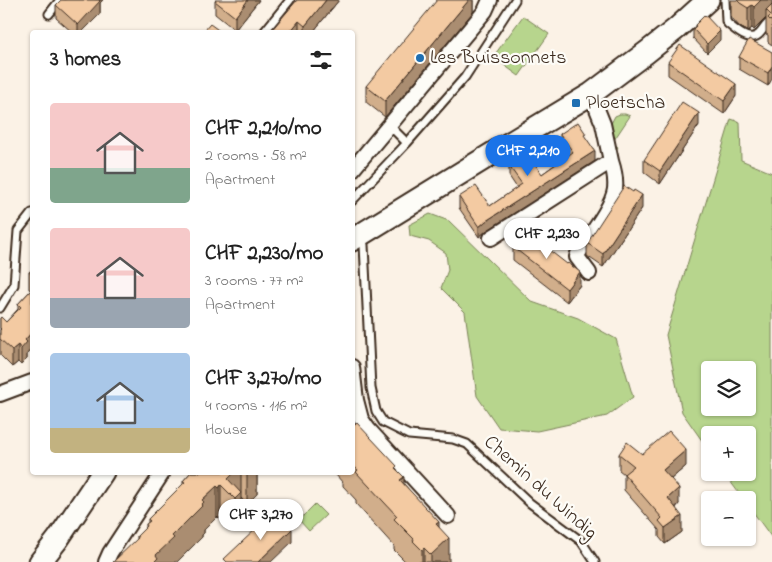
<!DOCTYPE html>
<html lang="en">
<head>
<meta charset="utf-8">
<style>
	:root { --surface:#fff; --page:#f6f6f6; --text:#222; --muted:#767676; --accent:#1a73e8 }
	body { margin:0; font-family:"Indie Flower",sans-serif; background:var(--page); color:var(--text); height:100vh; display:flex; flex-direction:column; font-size:19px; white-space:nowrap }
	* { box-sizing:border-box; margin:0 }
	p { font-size:16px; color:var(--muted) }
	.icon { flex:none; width:28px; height:28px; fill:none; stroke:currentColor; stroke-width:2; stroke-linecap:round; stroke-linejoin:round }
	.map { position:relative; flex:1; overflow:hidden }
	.side { position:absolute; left:30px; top:30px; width:325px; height:445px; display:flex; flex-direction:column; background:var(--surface); border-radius:5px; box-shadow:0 1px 4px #0004 }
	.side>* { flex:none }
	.fabs { position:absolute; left:701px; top:361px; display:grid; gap:10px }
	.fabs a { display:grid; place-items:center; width:55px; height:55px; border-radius:5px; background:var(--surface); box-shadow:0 1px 4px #0004; font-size:25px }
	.price { position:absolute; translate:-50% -42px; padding:0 11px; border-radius:18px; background:#fff; color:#222; font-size:16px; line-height:32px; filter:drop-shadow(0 1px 2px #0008) }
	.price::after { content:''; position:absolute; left:50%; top:30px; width:15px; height:11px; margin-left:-8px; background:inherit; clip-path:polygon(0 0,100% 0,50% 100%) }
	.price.active { background:var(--accent); color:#fff }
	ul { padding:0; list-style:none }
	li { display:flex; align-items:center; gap:15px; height:125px; padding:0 20px }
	li span { display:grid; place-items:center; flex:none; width:140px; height:100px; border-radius:5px; color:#555 }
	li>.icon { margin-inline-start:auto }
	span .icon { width:60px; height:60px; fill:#fffc; stroke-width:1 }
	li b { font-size:21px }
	h2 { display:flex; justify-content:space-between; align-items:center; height:60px; padding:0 20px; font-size:21px }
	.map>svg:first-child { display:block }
	.green { fill:#b7d58d; stroke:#798056; fill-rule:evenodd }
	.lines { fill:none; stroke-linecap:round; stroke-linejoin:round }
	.service-casing { stroke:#3b2a1e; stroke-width:11 }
	.minor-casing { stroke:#3b2a1e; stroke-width:18 }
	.primary-casing { stroke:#3b2a1e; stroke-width:25 }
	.service { stroke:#fdfcf7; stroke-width:7 }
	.minor { stroke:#fdfcf7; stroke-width:14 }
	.primary { stroke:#fdfcf7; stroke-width:21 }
	.wall { fill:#d1ae8b; stroke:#3b2a1e }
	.shaded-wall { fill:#aa8d71; stroke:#3b2a1e }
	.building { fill:#f3caa2; stroke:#3b2a1e }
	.poi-dot { fill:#1f6fb2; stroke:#fdfcf7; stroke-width:2 }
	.labels { text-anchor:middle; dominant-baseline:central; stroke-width:4.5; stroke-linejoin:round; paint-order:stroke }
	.poi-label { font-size:20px; fill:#3b2a1e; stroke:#fdfcf7; text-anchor:start }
	.street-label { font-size:20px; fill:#3b2a1e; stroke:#fdfcf7 }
</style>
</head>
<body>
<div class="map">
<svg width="772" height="562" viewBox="0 0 772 562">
	<rect width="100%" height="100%" fill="#fbf2e6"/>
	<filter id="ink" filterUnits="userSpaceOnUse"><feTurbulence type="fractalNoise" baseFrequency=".02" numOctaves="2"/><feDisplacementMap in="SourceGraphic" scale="10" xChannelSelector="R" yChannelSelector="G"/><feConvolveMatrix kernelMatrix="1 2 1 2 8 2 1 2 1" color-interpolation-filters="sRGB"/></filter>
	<g filter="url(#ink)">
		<path class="green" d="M523,16L549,34L519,76L493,57Z
			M620,114H625L630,116L612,143L618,147L614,153L608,129L615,116Z
			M731,119L740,122L741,160L772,173V538L748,505V500H744L724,473L748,472V435H710V452L682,412L666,335ZM710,370H748V408H710Z
			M430,214L449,221L532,302L578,318L616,339L633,397L607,416L537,431L499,428L477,396L465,312L441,288L448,270L446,253L429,241L410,236L409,225Z
			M315,504L326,515L309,531L299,520Z"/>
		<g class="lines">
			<g class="service-casing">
				<path id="service" d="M725,0L726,21L728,24C737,31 751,45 761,32C765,27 767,23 772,20
					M49,14L60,0
					M264,32L290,0
					M390,126L407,143
					M352,201L407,143L465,77L515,0
					M361,238L364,245L371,388L376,411L383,422L409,435L453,439L467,444L530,503L581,541L595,562
					M0,308L14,285L18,231L32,213"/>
			</g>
			<g class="minor-casing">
				<path id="minor" d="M352,170L485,11L490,0
					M491,238L611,161L603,124L591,94
					M589,273L577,257L578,254C588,238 613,207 615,189C616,180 614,170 611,161
					M352,367L356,400L361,419L368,429L448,516
					M0,394L32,382
					M106,562L110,553L163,472"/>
			</g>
			<g class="primary-casing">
				<path id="primary" d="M352,240L495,152L591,94L647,52L676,29L708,0
					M40,562L58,539L103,472"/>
			</g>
			<use href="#service" class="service"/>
			<use href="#minor" class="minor"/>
			<use href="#primary" class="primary"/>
		</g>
		<path class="wall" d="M61,0H103L100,3V14L82,32H72L56,18V5Z
			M259,0L235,30L215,14V1Z
			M297,0H339L313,32H270Z
			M473,0V12L385,117L366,102V86Z
			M731,0H772V45L768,42V35L766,34V18L754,30L752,28L748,31L740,27L731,17Z
			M695,25L720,40L707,53L693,38V29L695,28Z
			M772,52L768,86L739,69V57Z
			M668,62L736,96L724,114L668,75Z
			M699,125L660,184L644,172V160Z
			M560,134L586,138L595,161L486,231L479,237L459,208V197L490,206L517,188L509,176V166L542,174L568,155L560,144Z
			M642,208L603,267L587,256V243Z
			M513,247L580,285L567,302L513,260Z
			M32,269V348L27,354V359L21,365L18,362L12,367L0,355V318L6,322L18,309V304L31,290L29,289V272Z
			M352,427L397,469L404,484L439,527L449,562H406L394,550V546L356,504V500L343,486V483L336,475V472H352Z
			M619,454H642L686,466L671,479L679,504L676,508L682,532L665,544L659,537V530L624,490V474L619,470Z
			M191,472H257V494L247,504L241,498V524L235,530L221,516L219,519L217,517L204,530V533L202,535V537L137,540V536L146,527V524L148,523V519L183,484V481Z"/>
		<path class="shaded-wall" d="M95,0H103L100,3V14L82,32H78V25Z
			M248,0H259L235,30V17Z
			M326,0H339L313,32H305V26Z
			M469,0H473V12L385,117V101Z
			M761,0H772V15L766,10V18L754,30V7Z
			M752,5V28L748,31V8Z
			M299,21V32H290Z
			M720,31V40L707,53V44Z
			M772,66V79L768,86V73Z
			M736,84V96L724,114V101Z
			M699,113V125L660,184V171Z
			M595,151V161L486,231L479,237V227L486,221Z
			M642,195V208L603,267V254Z
			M580,272V285L567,302V289Z
			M32,332V348L27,354V359L21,365V349L25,340Z
			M18,345V362L12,367V350Z
			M686,450V466L663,486V470Z
			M235,472H241V524L235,530V499L228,479Z
			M257,472V494L247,504V473Z
			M404,477V508L400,480Z
			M221,485V516L219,519V488Z
			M217,486V517L204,530V533L202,535V537L177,562H154L156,555L172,536L202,500Z
			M679,488V504L668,514V498Z
			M682,516V532L665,544V528Z
			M439,522V547L449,538V562H431V555L436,524Z
			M292,529V542L271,562H258Z
			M424,548V562H422V550Z"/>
		<path class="building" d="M61,0H99L100,1L78,25L56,5Z
			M216,0H248L235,17L215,1Z
			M297,0H326L305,26L299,21L290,32H270Z
			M437,0H469L385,101L366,86Z
			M737,0H761L754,7L752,5L748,8L740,3Z
			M772,4V22L768,18L771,15L766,10Z
			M705,15L720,31L707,44L693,29L696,26L695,25Z
			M210,24L221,32H203Z
			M749,39L772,52V66L768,73L739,57Z
			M680,45L736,84L724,101L668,62Z
			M682,102L699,113L660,171L644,160Z
			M578,122L586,134L584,135L595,151L486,221L479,227L459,197L476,186L490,206L522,184L509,166L527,153L542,174L573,152L560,134Z
			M624,186L633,192L634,190L642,195L603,254L587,243Z
			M526,232L567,264L568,263L580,272L567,289L513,247Z
			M32,269V275L29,272Z
			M32,289V332L25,340L27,342L21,349L18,345L12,350L0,339V330L1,329L0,328V318L1,317L6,322L21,307L18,304Z
			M357,423L397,466L395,468L404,477L400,480L439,522L436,524L449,538L431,555L424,548L422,550L413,541L414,539L394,519L397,516L356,472L358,470L352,465V427Z
			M669,431L686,450L663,470L679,488L668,498L682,516L665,528L659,521L662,518L624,474L634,466L619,454L627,442L642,454Z
			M191,472H235L228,479L241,493L235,499L221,485L219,488L217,486L202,500L204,502L201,505L202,506L172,536L174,538L156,555L158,558L154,562H113L138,538L137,536L147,526L146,524L150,521L148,519L185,482L183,481Z
			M275,511L292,529L258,562H227L224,559Z"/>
	</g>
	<g class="poi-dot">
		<circle cx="420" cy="58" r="5"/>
		<rect x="571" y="98" width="10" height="10" rx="2.5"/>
	</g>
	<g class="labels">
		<g class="poi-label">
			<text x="430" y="58">Les Buissonnets</text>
			<text x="586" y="103">Ploetscha</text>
		</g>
		<g class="street-label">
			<text transform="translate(540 488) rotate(42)">Chemin du Windig</text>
		</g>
	</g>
</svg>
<div class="fabs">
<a><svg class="icon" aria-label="layers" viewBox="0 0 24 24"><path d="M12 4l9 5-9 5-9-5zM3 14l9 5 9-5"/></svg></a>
<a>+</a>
<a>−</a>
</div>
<b class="price active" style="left:528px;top:177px">CHF 2,210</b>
<b class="price" style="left:547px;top:260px">CHF 2,230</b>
<b class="price" style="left:261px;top:541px">CHF 3,270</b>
<section class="side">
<h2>3 homes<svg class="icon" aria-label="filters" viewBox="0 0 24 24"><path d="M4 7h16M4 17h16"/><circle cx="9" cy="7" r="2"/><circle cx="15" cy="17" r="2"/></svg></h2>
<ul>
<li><span style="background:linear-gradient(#f6c9c9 65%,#7fa58c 0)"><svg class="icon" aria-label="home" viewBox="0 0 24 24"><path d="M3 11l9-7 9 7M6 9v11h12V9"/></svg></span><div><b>CHF 2,210/mo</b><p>2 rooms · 58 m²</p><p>Apartment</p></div></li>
<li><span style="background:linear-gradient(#f6c9c9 70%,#9aa5b1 0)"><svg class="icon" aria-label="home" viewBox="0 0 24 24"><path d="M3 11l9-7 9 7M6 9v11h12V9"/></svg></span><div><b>CHF 2,230/mo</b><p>3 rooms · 77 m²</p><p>Apartment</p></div></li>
<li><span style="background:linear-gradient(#a9c7e8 75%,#c2b280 0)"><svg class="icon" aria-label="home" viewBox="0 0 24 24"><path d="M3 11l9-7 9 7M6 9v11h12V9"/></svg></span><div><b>CHF 3,270/mo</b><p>4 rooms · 116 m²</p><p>House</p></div></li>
</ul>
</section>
</div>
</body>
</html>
